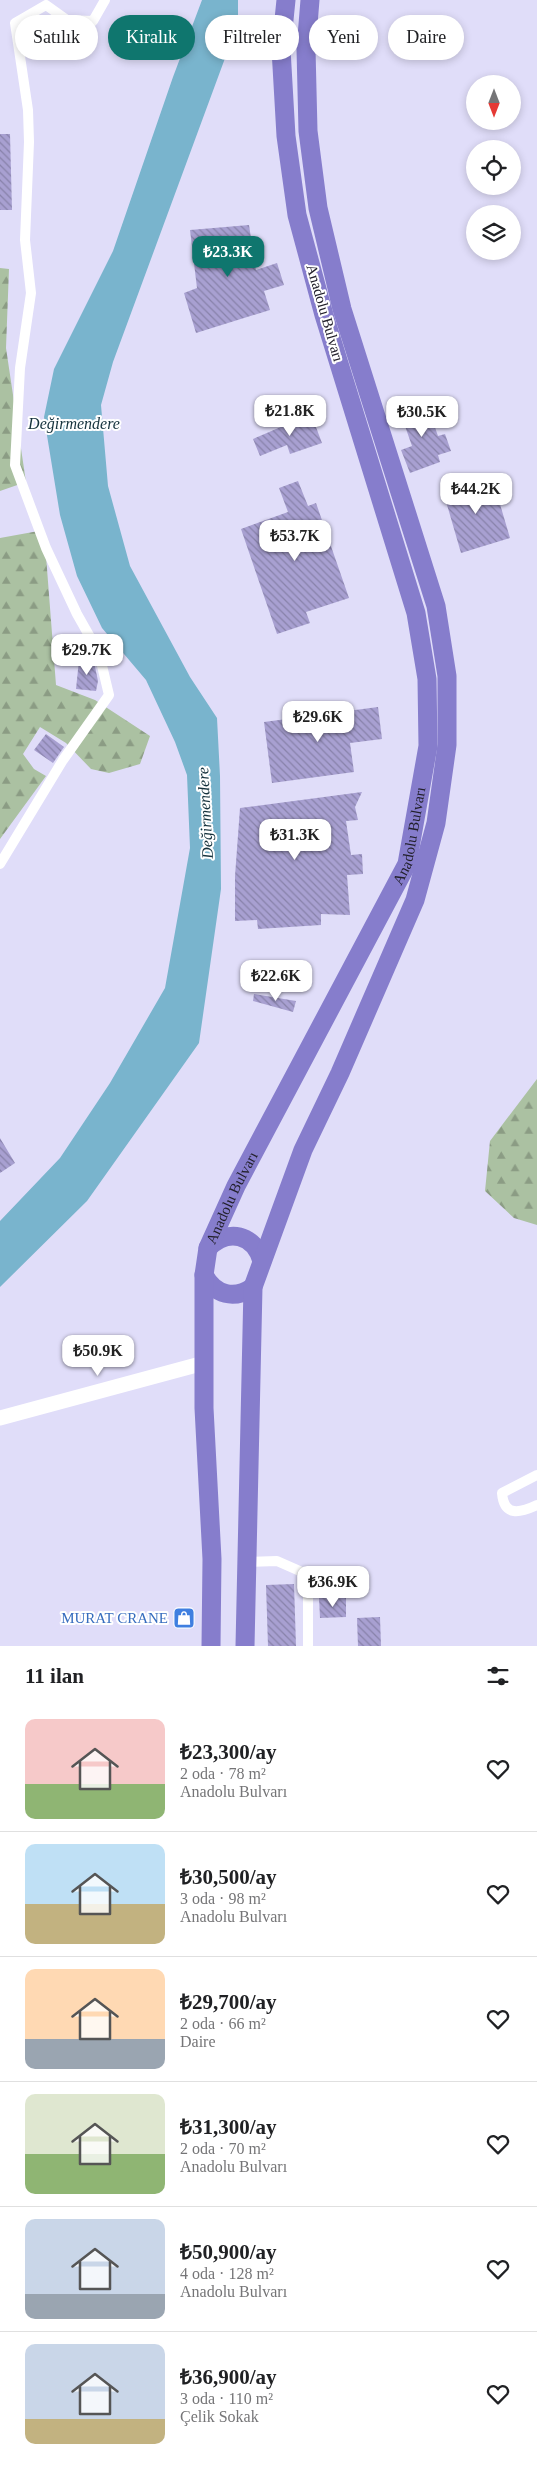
<!DOCTYPE html>
<html lang="tr">
<head>
<meta charset="utf-8">
<style>
	:root { --surface:#fff; --page:#f6f6f6; --text:#202124; --muted:#757577; --line:#e0e0e0; --accent:#0f766e }
	body { margin:0; font-family:Georgia,serif; background:var(--page); color:var(--text); height:100vh; display:flex; flex-direction:column; font-size:19px; white-space:nowrap }
	* { box-sizing:border-box; margin:0 }
	p { font-size:16px; color:var(--muted) }
	.icon { flex:none; width:28px; height:28px; fill:none; stroke:currentColor; stroke-width:2; stroke-linecap:round; stroke-linejoin:round }
	.map { position:relative; height:1646px; overflow:hidden }
	.panel { display:flex; flex-direction:column; background:var(--surface); flex:1 }
	.panel>* { flex:none }
	.guide { position:absolute; left:15px; top:15px; width:508px; height:45px; display:flex; gap:10px }
	.needle { width:32px; rotate:180deg }
	.buttons { position:absolute; left:466px; top:75px; display:grid; gap:10px }
	.buttons a { display:grid; place-items:center; width:55px; height:55px; border-radius:50%; background:var(--surface); box-shadow:0 2px 8px #0003; font-size:25px }
	.price { position:absolute; translate:-50% -42px; padding:0 11px; border-radius:10px; background:#fff; color:#222; font-size:16px; line-height:32px; filter:drop-shadow(0 1px 2px #0008) }
	.price::after { content:''; position:absolute; left:50%; top:30px; width:15px; height:11px; margin-left:-8px; background:inherit; clip-path:polygon(0 0,100% 0,50% 100%) }
	.price.current { background:var(--accent); color:#fff }
	ul { padding:0; list-style:none }
	li { display:flex; align-items:center; gap:15px; height:125px; padding:0 25px }
	li+li { border-top:1px solid var(--line) }
	li span { display:grid; place-items:center; flex:none; width:140px; height:100px; border-radius:10px; color:#555 }
	li>.icon { margin-inline-start:auto }
	span .icon { width:60px; height:60px; fill:#fffc; stroke-width:1 }
	li b { font-size:21px }
	h2 { display:flex; justify-content:space-between; align-items:center; height:60px; padding:0 25px; font-size:21px }
	.tag { padding:0 18px; border-radius:22px; background:var(--surface); box-shadow:0 2px 8px #0003; font-size:18px; line-height:45px }
	.tag.current { background:var(--accent); color:#fff }
	.map>svg:first-child { display:block }
	.forest { fill:url(#forest-firs) }
	.water { fill:#79b4cd }
	.building { fill:url(#building-back-hatch) }
	.lines { fill:none; stroke-linecap:round; stroke-linejoin:round }
	.street { stroke:#fff; stroke-width:10 }
	.secondary { stroke:#fff; stroke-width:15 }
	.highway { stroke:#867dcc; stroke-width:19 }
	.labels { text-anchor:middle; dominant-baseline:central; stroke-width:4; stroke-linejoin:round; paint-order:stroke }
	.street-label { font-size:15px; fill:#22202b; stroke:#fff }
	.shop-label { font-size:15px; fill:#366cbe; stroke:#fff; text-anchor:end }
	.water-label { font-size:16px; font-style:italic; fill:#15323d; stroke:#fff }
</style>
</head>
<body>
<div class="map">
<svg width="537" height="1646" viewBox="0 0 537 1646">
	<defs>
		<pattern id="forest-firs" width="22" height="20" patternUnits="userSpaceOnUse" patternTransform="scale(1.25)"><rect width="22" height="20" fill="#abc1a2"/><path d="M5 1l3.5 6h-7zM16 11l3.5 6h-7z" fill="#8b9c84"/></pattern>
		<pattern id="building-back-hatch" width="6" height="6" patternUnits="userSpaceOnUse" patternTransform="scale(1.25)"><rect width="6" height="6" fill="#a8a0d1"/><path d="M-1 5l2 2M0 0l6 6M5-1l2 2" fill="none" stroke="#8882aa"/></pattern>
	</defs>
	<rect width="100%" height="100%" fill="#e0ddf9"/>
	<path class="forest" d="M0,268L9,269L6,348L26,482L0,491Z
		M44,530L56,685L95,700L150,736L140,764L109,773L91,769L66,743L40,727L23,754L34,769L46,776L0,839V538Z
		M537,1079V1225L514,1218L485,1191L490,1141Z"/>
	<path class="water" d="M202,0H238V23L113,362L101,405L108,486L130,566L190,677L217,718L220,776L221,889L199,1043L87,1201L0,1287V1221L60,1158L110,1083L165,988L190,848L187,775L175,742L146,680L102,628L77,576L60,515L44,417L54,369L113,251L173,77Z"/>
	<path class="building" d="M0,134H10L12,210H0Z
		M249,225L256,270L277,263L284,285L264,291L270,310L196,333L184,293L197,288L190,230Z
		M425,399L438,436L445,434L451,451L438,455L440,462L410,473L401,450L412,446L399,409Z
		M311,414L322,443L290,454L287,445L260,456L253,439Z
		M492,477L510,538L461,553L443,491Z
		M298,481L308,506L316,503L349,598L306,612L310,623L277,634L241,529L288,512L279,488Z
		M79,660L94,662L98,681L96,691L76,689Z
		M378,707L382,739L350,743L354,772L272,783L264,722Z
		M46,734L64,747L53,763L34,750Z
		M362,792L355,807L358,820L346,821L351,855L362,854L363,874L347,875L350,915L321,914V925L258,929L257,920L235,921V876L240,808Z
		M254,994L296,1001L293,1012L253,1001Z
		M0,1138L15,1163L0,1173Z
		M294,1584L296,1646H268L266,1585Z
		M319,1598H346V1617L320,1618Z
		M380,1617L381,1646H358L357,1618Z"/>
	<g class="lines">
		<path class="street" d="M0,864L63,760L109,695L99,653L77,614L46,548L15,465L20,368L31,293L25,240L29,142L28,110L15,23L46,5L67,20L93,21L105,0
			M537,1475L502,1493C504,1517 520,1513 537,1505
			M247,1562L277,1561L302,1572L308,1595V1646"/>
		<path class="secondary" d="M0,1418L204,1363"/>
		<g class="highway">
			<path d="M208,1248C228,1228 254,1234 262,1261"/>
			<path d="M204,1275C215,1295 234,1300 253,1287"/>
			<path id="s1" d="M211,1646L212,1559L204,1408V1275L208,1248L236,1186L407,864L428,746L427,679L416,613L324,315L297,215L286,136L281,49L286,0"/>
			<path d="M245,1646L253,1287L303,1150L340,1073L415,900L436,823L447,745V676L436,606L342,309L318,208L308,131L306,49L310,0"/>
		</g>
	</g>
	<defs>
		<g id="shop-square" transform="scale(1.125)"><rect x="-9" y="-9" width="18" height="18" rx="4" fill="#3f7fe0" stroke="#fff"/><path d="M-5-2.5h2.3a2.7 3.5 0 0 1 5.4 0H5L5.5 6h-11ZM-1.5-2.5h3a1.5 2.3 0 0 0-3 0Z" fill="#fff"/></g>
	</defs>
	<g fill-rule="evenodd">
		<use href="#shop-square" x="184" y="1618"/>
	</g>
	<g class="labels">
		<g class="street-label">
			<text transform="translate(325 313) rotate(74)">Anadolu Bulvarı</text>
			<text stroke="none"><textPath href="#s1" startOffset="859">Anadolu Bulvarı</textPath></text>
			<text stroke="none"><textPath href="#s1" startOffset="454">Anadolu Bulvarı</textPath></text>
		</g>
		<g class="shop-label">
			<text x="168" y="1618">MURAT CRANE</text>
		</g>
		<g class="water-label">
			<text x="74" y="423">Değirmendere</text>
			<text transform="translate(205 813) rotate(-93)">Değirmendere</text>
		</g>
	</g>
</svg>
<div class="buttons">
<a><svg class="needle" viewBox="-14 -14 28 28"><path d="M0-13l5 13h-10z" fill="#e53935"/><path d="M0 13l5-13h-10z" fill="#757577"/></svg></a>
<a><svg class="icon" aria-label="locate" viewBox="0 0 24 24"><circle cx="12" cy="12" r="6"/><path d="M12 2v4M12 18v4M2 12h4M18 12h4"/></svg></a>
<a><svg class="icon" aria-label="layers" viewBox="0 0 24 24"><path d="M12 4l9 5-9 5-9-5zM3 14l9 5 9-5"/></svg></a>
</div>
<b class="price current" style="left:228px;top:278px">₺23.3K</b>
<b class="price" style="left:290px;top:437px">₺21.8K</b>
<b class="price" style="left:422px;top:438px">₺30.5K</b>
<b class="price" style="left:476px;top:515px">₺44.2K</b>
<b class="price" style="left:295px;top:562px">₺53.7K</b>
<b class="price" style="left:87px;top:676px">₺29.7K</b>
<b class="price" style="left:318px;top:743px">₺29.6K</b>
<b class="price" style="left:295px;top:861px">₺31.3K</b>
<b class="price" style="left:276px;top:1002px">₺22.6K</b>
<b class="price" style="left:98px;top:1377px">₺50.9K</b>
<b class="price" style="left:333px;top:1608px">₺36.9K</b>
<div class="guide">
<a class="tag">Satılık</a>
<a class="tag current">Kiralık</a>
<a class="tag">Filtreler</a>
<a class="tag">Yeni</a>
<a class="tag">Daire</a>
</div>
</div>
<section class="panel">
<h2>11 ilan<svg class="icon" aria-label="filters" viewBox="0 0 24 24"><path d="M4 7h16M4 17h16"/><circle cx="9" cy="7" r="2"/><circle cx="15" cy="17" r="2"/></svg></h2>
<ul>
<li><span style="background:linear-gradient(#f6c9c9 65%,#8fb573 0)"><svg class="icon" aria-label="home" viewBox="0 0 24 24"><path d="M3 11l9-7 9 7M6 9v11h12V9"/></svg></span><div><b>₺23,300/ay</b><p>2 oda · 78 m²</p><p>Anadolu Bulvarı</p></div><svg class="icon" aria-label="heart" viewBox="0 0 24 24"><path d="M12 20l-8-8c-3-5 5-10 8-4 3-6 11-1 8 4z"/></svg></li>
<li><span style="background:linear-gradient(#bfe0f5 60%,#c2b280 0)"><svg class="icon" aria-label="home" viewBox="0 0 24 24"><path d="M3 11l9-7 9 7M6 9v11h12V9"/></svg></span><div><b>₺30,500/ay</b><p>3 oda · 98 m²</p><p>Anadolu Bulvarı</p></div><svg class="icon" aria-label="heart" viewBox="0 0 24 24"><path d="M12 20l-8-8c-3-5 5-10 8-4 3-6 11-1 8 4z"/></svg></li>
<li><span style="background:linear-gradient(#ffd9b3 70%,#9aa5b1 0)"><svg class="icon" aria-label="home" viewBox="0 0 24 24"><path d="M3 11l9-7 9 7M6 9v11h12V9"/></svg></span><div><b>₺29,700/ay</b><p>2 oda · 66 m²</p><p>Daire</p></div><svg class="icon" aria-label="heart" viewBox="0 0 24 24"><path d="M12 20l-8-8c-3-5 5-10 8-4 3-6 11-1 8 4z"/></svg></li>
<li><span style="background:linear-gradient(#dfe7d0 60%,#8fb573 0)"><svg class="icon" aria-label="home" viewBox="0 0 24 24"><path d="M3 11l9-7 9 7M6 9v11h12V9"/></svg></span><div><b>₺31,300/ay</b><p>2 oda · 70 m²</p><p>Anadolu Bulvarı</p></div><svg class="icon" aria-label="heart" viewBox="0 0 24 24"><path d="M12 20l-8-8c-3-5 5-10 8-4 3-6 11-1 8 4z"/></svg></li>
<li><span style="background:linear-gradient(#c9d6e8 75%,#9aa5b1 0)"><svg class="icon" aria-label="home" viewBox="0 0 24 24"><path d="M3 11l9-7 9 7M6 9v11h12V9"/></svg></span><div><b>₺50,900/ay</b><p>4 oda · 128 m²</p><p>Anadolu Bulvarı</p></div><svg class="icon" aria-label="heart" viewBox="0 0 24 24"><path d="M12 20l-8-8c-3-5 5-10 8-4 3-6 11-1 8 4z"/></svg></li>
<li><span style="background:linear-gradient(#c9d6e8 75%,#c2b280 0)"><svg class="icon" aria-label="home" viewBox="0 0 24 24"><path d="M3 11l9-7 9 7M6 9v11h12V9"/></svg></span><div><b>₺36,900/ay</b><p>3 oda · 110 m²</p><p>Çelik Sokak</p></div><svg class="icon" aria-label="heart" viewBox="0 0 24 24"><path d="M12 20l-8-8c-3-5 5-10 8-4 3-6 11-1 8 4z"/></svg></li>
</ul>
</section>
</body>
</html>
